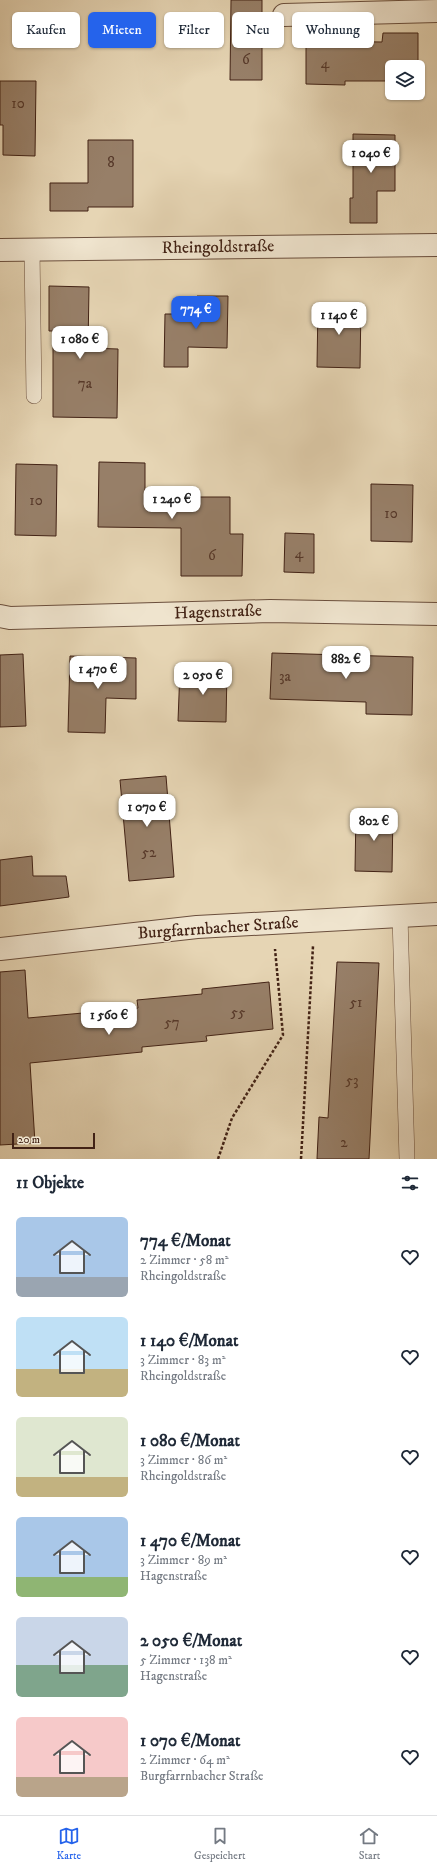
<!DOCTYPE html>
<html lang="de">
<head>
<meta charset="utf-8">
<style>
	:root { --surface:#fff; --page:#f2f2f3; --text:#1f2937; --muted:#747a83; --line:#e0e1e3; --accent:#2563eb }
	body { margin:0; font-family:"IM FELL DW Pica",serif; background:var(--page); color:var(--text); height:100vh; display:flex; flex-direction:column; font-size:15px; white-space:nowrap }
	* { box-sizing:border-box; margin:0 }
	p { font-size:13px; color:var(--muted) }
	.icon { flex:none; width:22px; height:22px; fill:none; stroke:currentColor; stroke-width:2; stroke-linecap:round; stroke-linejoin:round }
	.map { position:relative; height:1159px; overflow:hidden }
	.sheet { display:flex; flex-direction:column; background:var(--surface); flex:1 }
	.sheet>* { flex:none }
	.banner { position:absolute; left:12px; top:12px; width:413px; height:36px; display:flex; gap:8px }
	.fabs { position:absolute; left:385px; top:60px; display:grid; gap:8px }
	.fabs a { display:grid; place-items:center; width:40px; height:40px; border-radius:6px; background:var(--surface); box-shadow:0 1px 3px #0004; font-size:20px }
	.scale { position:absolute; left:12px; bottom:10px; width:83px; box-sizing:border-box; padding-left:4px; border:2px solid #422215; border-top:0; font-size:11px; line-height:14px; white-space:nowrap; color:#422215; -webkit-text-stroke:3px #efe4ce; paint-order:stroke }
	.price { position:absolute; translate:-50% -34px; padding:0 9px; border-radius:8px; background:#fff; color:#222; font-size:13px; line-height:26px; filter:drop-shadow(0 1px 2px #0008) }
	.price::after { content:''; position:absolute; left:50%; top:24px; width:12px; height:9px; margin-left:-6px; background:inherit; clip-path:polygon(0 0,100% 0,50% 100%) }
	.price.current { background:var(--accent); color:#fff }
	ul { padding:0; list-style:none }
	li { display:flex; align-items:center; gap:12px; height:100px; padding:0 16px }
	li span { display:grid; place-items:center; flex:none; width:112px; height:80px; border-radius:6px; color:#555 }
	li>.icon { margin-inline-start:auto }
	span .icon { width:48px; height:48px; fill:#fffc; stroke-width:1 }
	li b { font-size:17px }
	h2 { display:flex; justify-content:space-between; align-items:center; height:48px; padding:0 16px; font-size:17px }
	.chip { padding:0 14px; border-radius:6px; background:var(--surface); box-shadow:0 1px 3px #0004; font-size:14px; line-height:36px }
	.chip.current { background:var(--accent); color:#fff }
	.tabs { display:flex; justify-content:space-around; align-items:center; height:56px; border-top:1px solid var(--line); background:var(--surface); font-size:11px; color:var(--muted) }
	.tabs a { display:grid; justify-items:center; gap:2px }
	.tabs .current { color:var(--accent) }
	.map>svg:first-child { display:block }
	.building { fill:#977f68; stroke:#422215 }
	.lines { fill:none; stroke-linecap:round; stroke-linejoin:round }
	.lane-casing { stroke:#6b4f3d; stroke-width:16 }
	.street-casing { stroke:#6b4f3d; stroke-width:24 }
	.path { stroke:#422215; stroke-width:2.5; stroke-dasharray:3 2; stroke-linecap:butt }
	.lane { stroke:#efe4ce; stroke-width:15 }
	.street { stroke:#efe4ce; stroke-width:22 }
	.labels { text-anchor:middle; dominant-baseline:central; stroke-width:3; stroke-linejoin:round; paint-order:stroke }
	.number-label { font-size:15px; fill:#57392a }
	.street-label { font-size:17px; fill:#422215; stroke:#efe4ce }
</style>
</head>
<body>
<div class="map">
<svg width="437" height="1159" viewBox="0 0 437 1159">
	<rect width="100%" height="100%" fill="#e6d5b4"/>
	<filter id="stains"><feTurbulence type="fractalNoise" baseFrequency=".005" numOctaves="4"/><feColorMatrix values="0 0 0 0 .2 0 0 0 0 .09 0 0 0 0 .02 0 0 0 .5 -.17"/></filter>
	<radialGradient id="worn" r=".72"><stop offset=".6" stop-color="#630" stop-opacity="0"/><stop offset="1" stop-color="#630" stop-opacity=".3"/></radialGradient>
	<path class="building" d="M231,0H262V80H230Z
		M383,33H418V67H392V81H345V85L306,84V41L382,42Z
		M0,81H36L35,156L3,155V125H0Z
		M353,134L395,135V191H377V223H350V198H353Z
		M88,140H133V207H88V211H50V183H88Z
		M49,286L89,287L88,348L118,349L117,418L53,417V331H49Z
		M197,296H228L227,348L188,347V367H164L165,314H197Z
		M318,304L361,305L360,368L317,367Z
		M99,462L145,463V497H230V534H243L242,576H181V528L98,527Z
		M16,464L57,465L56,536L15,535Z
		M371,484L413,485L412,542L371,541Z
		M285,533L314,534V573L284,572Z
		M272,653L413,657L412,715L366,714V702L270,699Z
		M23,654L26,726L0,727V655Z
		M70,656L136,658V699L106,698L105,733L68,732Z
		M180,669L227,670L226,722L178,721Z
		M166,776L174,877L129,881L120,780Z
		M356,811L393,812L392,872L355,871Z
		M32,856L33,876H66L69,897L0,906V860Z
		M337,962L379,963L369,1159H317L319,1117L328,1118Z
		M25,970L28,1018L138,1008L137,1000L202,994V989L269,982L273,1029L206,1036L207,1041L142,1047V1052L30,1063L35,1143L0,1145V972Z"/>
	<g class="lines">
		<g class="lane-casing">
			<path id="lane" d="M32,249L34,396
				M400,916L407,1159"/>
		</g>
		<g class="street-casing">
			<path id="street" d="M284,15L437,11
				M0,250L437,245
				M0,616L10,618L270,611L437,614
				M0,949L197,927L437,914"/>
		</g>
		<path class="path" d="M218,1159L232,1118L283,1035L275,949
			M301,1159L313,946"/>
		<use href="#lane" class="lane"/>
		<use href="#street" class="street"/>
	</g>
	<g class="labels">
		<g class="number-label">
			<text x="246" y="59">6</text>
			<text x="325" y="63">4</text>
			<text x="18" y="103">10</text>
			<text x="111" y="162">8</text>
			<text x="85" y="383">7a</text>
			<text x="36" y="500">10</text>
			<text x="391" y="513">10</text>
			<text x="299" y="553">4</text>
			<text x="212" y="555">6</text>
			<text x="285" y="676">3a</text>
			<text x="149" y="852">52</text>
			<text x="356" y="1002">51</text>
			<text x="238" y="1012">55</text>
			<text x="172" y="1022">57</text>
			<text x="352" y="1080">53</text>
			<text x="344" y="1142">2</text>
		</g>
		<g class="street-label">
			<text transform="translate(218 247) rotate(-1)">Rheingoldstraße</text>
			<text transform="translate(218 612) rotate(-2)">Hagenstraße</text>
			<text transform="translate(218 928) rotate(-4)">Burgfarrnbacher Straße</text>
		</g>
	</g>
	<rect width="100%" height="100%" filter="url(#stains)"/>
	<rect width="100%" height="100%" fill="url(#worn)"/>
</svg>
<div class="fabs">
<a><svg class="icon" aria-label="layers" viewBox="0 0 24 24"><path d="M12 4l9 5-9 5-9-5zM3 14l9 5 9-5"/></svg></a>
</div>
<div class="scale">20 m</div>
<b class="price" style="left:371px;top:174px">1 040 €</b>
<b class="price current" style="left:196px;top:330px">774 €</b>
<b class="price" style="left:339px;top:336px">1 140 €</b>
<b class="price" style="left:80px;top:360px">1 080 €</b>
<b class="price" style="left:172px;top:520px">1 240 €</b>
<b class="price" style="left:346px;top:680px">882 €</b>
<b class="price" style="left:98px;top:690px">1 470 €</b>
<b class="price" style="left:203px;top:696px">2 050 €</b>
<b class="price" style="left:147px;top:828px">1 070 €</b>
<b class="price" style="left:374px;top:842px">802 €</b>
<b class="price" style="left:109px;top:1036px">1 560 €</b>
<div class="banner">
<a class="chip">Kaufen</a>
<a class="chip current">Mieten</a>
<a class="chip">Filter</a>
<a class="chip">Neu</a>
<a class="chip">Wohnung</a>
</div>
</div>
<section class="sheet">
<h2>11 Objekte<svg class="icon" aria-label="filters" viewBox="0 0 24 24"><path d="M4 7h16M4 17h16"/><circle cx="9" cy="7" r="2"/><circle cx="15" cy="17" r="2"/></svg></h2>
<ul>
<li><span style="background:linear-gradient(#a9c7e8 75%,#9aa5b1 0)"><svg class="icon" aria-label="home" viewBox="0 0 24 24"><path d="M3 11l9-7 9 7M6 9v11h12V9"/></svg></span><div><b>774 €/Monat</b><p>2 Zimmer · 58 m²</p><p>Rheingoldstraße</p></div><svg class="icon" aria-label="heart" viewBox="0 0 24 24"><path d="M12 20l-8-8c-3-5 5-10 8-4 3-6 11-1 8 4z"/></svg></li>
<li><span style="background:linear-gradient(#bfe0f5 65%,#c2b280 0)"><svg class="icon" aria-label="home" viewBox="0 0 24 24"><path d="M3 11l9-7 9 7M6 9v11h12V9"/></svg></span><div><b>1 140 €/Monat</b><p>3 Zimmer · 83 m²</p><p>Rheingoldstraße</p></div><svg class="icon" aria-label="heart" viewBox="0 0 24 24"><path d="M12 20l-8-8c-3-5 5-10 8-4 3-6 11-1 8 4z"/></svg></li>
<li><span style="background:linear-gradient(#dfe7d0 75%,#c2b280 0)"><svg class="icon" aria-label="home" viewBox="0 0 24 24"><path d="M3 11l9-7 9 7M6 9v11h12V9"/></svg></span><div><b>1 080 €/Monat</b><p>3 Zimmer · 86 m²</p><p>Rheingoldstraße</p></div><svg class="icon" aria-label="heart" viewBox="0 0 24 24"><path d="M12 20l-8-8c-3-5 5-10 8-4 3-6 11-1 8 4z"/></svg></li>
<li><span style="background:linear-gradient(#a9c7e8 75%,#8fb573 0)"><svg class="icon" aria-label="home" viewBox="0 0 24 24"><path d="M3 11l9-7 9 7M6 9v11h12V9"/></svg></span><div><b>1 470 €/Monat</b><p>3 Zimmer · 89 m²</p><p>Hagenstraße</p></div><svg class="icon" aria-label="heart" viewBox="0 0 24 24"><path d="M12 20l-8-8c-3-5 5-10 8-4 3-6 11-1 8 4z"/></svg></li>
<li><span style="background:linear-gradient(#c9d6e8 60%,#7fa58c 0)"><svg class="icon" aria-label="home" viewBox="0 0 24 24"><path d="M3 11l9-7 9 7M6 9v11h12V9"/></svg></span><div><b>2 050 €/Monat</b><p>5 Zimmer · 138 m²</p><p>Hagenstraße</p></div><svg class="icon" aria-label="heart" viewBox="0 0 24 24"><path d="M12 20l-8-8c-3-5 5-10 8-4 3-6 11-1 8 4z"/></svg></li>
<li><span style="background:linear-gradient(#f6c9c9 75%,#b9a48a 0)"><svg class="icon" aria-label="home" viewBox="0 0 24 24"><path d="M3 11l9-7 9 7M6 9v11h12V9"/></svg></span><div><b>1 070 €/Monat</b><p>2 Zimmer · 64 m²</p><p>Burgfarrnbacher Straße</p></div><svg class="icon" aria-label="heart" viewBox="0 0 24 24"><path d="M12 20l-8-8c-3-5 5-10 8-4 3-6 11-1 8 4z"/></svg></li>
</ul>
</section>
<nav class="tabs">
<a class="current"><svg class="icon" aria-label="map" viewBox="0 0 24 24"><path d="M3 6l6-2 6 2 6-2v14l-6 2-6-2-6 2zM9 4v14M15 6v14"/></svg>Karte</a>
<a><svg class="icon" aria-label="saved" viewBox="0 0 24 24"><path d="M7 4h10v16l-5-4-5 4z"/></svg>Gespeichert</a>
<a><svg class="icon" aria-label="home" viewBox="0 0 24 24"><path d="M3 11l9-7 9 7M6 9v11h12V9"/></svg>Start</a>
</nav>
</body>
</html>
